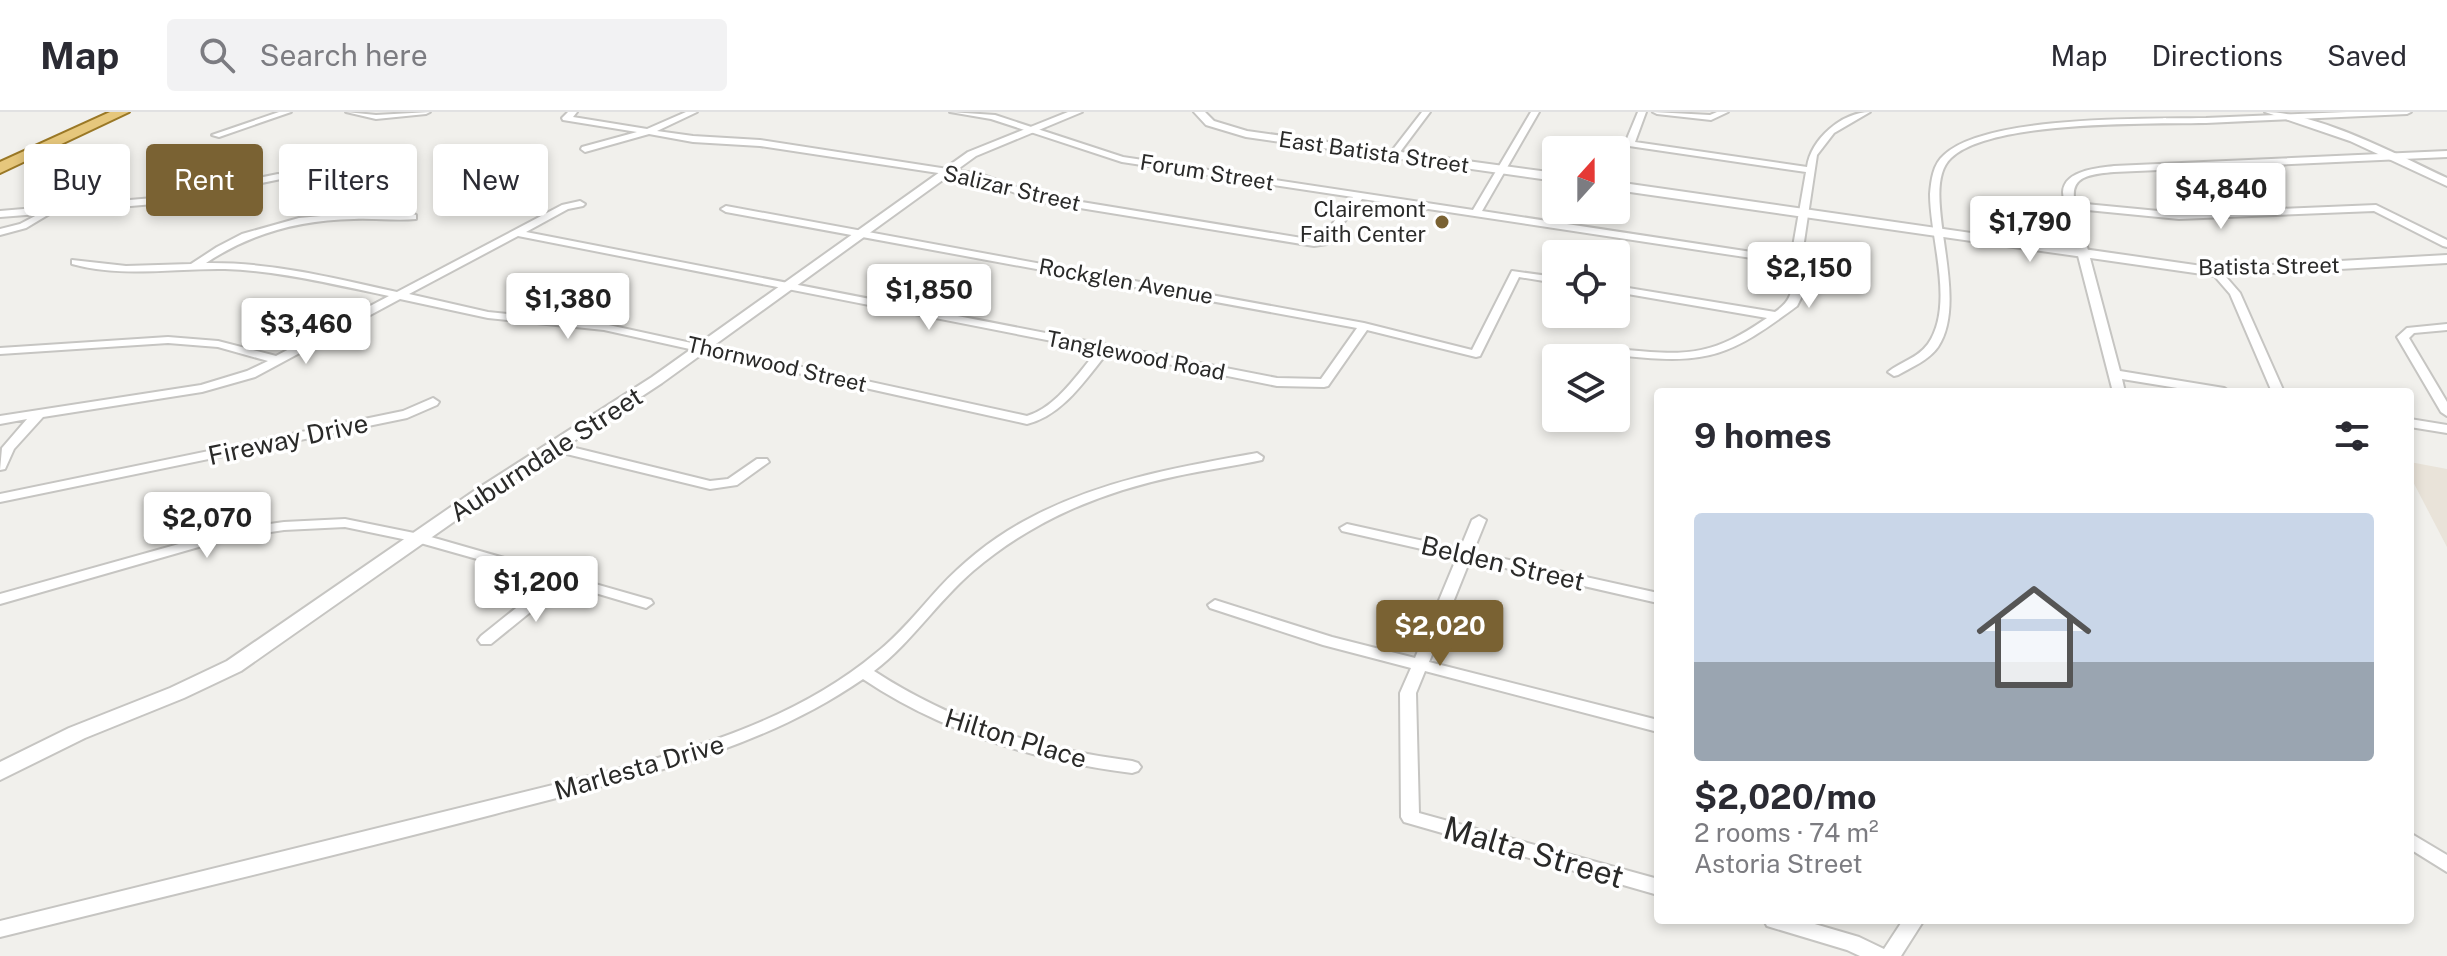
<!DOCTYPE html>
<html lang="en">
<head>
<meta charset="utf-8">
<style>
	:root { --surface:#fff; --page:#f2f2f3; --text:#2b2b33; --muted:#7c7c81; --line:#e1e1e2; --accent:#7a6233 }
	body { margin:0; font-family:"Public Sans",sans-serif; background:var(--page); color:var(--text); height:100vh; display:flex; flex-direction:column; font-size:30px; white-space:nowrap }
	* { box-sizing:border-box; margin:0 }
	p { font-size:26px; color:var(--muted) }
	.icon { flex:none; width:44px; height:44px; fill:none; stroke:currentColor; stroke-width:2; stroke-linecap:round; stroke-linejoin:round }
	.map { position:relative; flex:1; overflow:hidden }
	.side { position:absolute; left:1654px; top:276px; width:760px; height:536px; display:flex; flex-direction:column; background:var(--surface); border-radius:8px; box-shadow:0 4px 12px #0003 }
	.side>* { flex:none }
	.top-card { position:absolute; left:24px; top:32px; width:760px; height:72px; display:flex; gap:16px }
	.needle { width:52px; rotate:21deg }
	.fabs { position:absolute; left:1542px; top:24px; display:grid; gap:16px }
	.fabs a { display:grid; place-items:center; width:88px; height:88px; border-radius:8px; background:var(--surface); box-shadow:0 4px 12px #0003; font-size:40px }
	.price { position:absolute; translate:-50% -68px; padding:0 18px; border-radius:8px; background:#fff; color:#222; font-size:26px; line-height:52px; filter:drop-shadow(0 2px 4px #0008) }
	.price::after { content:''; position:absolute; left:50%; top:48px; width:24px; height:18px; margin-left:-12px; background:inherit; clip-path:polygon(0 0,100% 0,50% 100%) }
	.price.current { background:var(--accent); color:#fff }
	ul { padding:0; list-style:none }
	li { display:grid; align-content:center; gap:16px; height:424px; padding:0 40px }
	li+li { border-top:2px solid var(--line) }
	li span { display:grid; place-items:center; height:248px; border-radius:8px; color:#555 }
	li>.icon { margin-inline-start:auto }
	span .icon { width:144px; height:144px; fill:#fffc; stroke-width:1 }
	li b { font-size:34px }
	h2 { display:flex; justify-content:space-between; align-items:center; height:96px; padding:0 40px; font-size:34px }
	.tag { padding:0 28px; border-radius:8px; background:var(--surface); box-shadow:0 4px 12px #0003; font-size:28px; line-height:72px }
	.tag.current { background:var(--accent); color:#fff }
	header { display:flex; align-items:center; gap:48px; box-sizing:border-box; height:112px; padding:0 40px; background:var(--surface); border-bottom:2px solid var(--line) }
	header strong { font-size:38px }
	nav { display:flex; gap:44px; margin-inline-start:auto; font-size:28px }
	.search { width:560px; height:72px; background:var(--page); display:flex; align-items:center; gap:20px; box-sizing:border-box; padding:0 28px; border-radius:8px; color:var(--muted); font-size:30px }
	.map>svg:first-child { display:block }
	.built { fill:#e9e3d9 }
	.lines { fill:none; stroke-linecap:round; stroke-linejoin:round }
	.minor-casing { stroke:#c6c5c2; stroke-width:4 }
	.tertiary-casing { stroke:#c6c5c2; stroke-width:4 }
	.primary-casing { stroke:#9a7826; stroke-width:4 }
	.minor { fill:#fff; fill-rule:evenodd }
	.tertiary { fill:#fff; fill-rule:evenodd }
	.primary { fill:#e6c77c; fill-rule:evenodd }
	.poi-dot { fill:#7a6233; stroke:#fff; stroke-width:3 }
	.labels { text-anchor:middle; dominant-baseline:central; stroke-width:7; stroke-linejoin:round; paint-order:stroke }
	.far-street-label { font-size:22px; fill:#2a2a29; stroke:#fff }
	.far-poi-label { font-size:22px; fill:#2a2a29; stroke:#fff; text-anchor:end }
	.street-label { font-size:26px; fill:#2a2a29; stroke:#fff }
	.near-street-label { font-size:32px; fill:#2a2a29; stroke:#fff }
</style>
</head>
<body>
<header>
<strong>Map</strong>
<div class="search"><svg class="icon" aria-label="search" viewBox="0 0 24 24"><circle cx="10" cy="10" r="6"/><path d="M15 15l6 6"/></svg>Search here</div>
<nav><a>Map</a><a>Directions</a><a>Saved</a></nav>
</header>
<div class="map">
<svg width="2447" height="844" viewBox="0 0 2447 844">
	<rect width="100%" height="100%" fill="#f1f0ec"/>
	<path class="built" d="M2410,350L2447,357V435L2410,364Z"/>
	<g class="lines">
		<g class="minor-casing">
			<path id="minor" d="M279,0H291L219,25L212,23Z
				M346,0L376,3L430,0L426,2L376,7Z
				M568,0H577L573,5L647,17L686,0H697L657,19L693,24L760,28L980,62L1039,83L1314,128L1320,127L1323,124L1353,85L1122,50L991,7L950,0L995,3L1123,45L1473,98L1531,0H1539L1482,99L1791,146L1806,60L1629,34L1626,29L1638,0H1646L1635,30L1807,55C1811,27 1842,0 1870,0L1834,21L1817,43L1801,150L1802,184L1797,194C1731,243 1709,253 1626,244L1620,241L1626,238C1691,244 1713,243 1767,206L1616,180V174L1775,200C1796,185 1791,177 1791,152L1362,87L1327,132L1314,134L1037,89L978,67L760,34L693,30L649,22L585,40L581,37L582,35L637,20L563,8L562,6Z
				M1422,0H1430L1397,44H1391V40Z
				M1653,0L1710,3L1717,0H1728L1711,8L1657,2Z
				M2347,0H2411L2407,2C2340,5 2273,8 2206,11C2149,12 1991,8 1951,46C1917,77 1972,184 1938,235C1929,248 1912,255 1898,263L1894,264L1888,260C1900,250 1918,246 1928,232C1955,193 1930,127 1930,82C1931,69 1933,52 1944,43C1986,3 2147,7 2206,6C2253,4 2300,2 2347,0Z
				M2447,39V45L2114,60C2093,62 2068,63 2075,91L2179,101L2376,93L2447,128V135L2443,134L2374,99L2179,107L2077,97L2120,259L2224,276L2230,280H2202L2122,267L2125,280H2113L2065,93C2065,89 2063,84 2063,80C2064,58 2099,56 2114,54Z
				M278,62L281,63V67L165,91L51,101L26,116L0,123V117L20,112L39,102L0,105V99L165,85Z
				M580,89L585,92L583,94L568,97L526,120L1277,266L1321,267L1357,216L726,100L721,97L726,94L1364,211L1472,238L1512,159L1556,165V171L1519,165L1480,244L1476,245L1367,218L1328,274L1324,275L1277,274L1108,240C1085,268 1063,303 1027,312L604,218L488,206L400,187L255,265L202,280L43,305L14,337L5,357L0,358L2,336L27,307L0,312V304L201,273L247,259L268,249L218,235L168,231L0,242V236L168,225L218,229L276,244L389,184C336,173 280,159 225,157C174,156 123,166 72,152V148L126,154L191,152L217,135L242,122L299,106L354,101L413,102L416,103V107C396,109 374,106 354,107C299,108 251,121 206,151C270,150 335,166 397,180L562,93ZM518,124L1098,238C1078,261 1057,295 1027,304L604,212L488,200L409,182Z
				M2216,157L2220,158L2240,181L2284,280H2272L2230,182L2211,160Z
				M2447,212V218L2414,221L2409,226L2447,290V304L2441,300L2397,225L2407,216Z
				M433,286L439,290L437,293L407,306L0,390V382L403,299Z
				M2410,307L2447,313V321L2410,315Z
				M555,331L710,369L728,367L757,347H767L769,350L737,373L710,377L550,338L549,335L550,332Z
				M1257,341L1263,345L1262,348C1234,354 1205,358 1177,364C1101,380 1033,408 973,459C937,490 912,530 874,559C954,611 1038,637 1132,649L1138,651L1141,655L1138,659L1132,661C1036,649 944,621 863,567C753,643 622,668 495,702C330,745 165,784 0,825V809L618,657C709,633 803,602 876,541C900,522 919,498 939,476C965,448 997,423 1030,406C1101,368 1179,355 1257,341Z
				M1479,404L1486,408L1473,440L1658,481V491L1470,448L1429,550L1658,608V620L1425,559L1416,581L1419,701L1658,767V783L1404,710L1401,705L1400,581L1411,556L1323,533L1210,496L1208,493L1215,488L1332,525L1415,546L1457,445L1342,419L1340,416L1347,412L1460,437L1472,408Z
				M345,407L424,423L651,488L653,491L646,496L565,472L491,532H481L478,528L481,524L551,468L417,430L345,415L284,418L230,426L0,492V482L229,418L284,410Z
				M2410,721L2447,743V760L2410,737Z
				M1764,808H1801L1859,825L1884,837L1903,808H1924L1901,844H1860L1847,838L1767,814Z"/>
		</g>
		<g class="tertiary-casing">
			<path id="tertiary" d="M1068,0H1082L976,44L662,271L489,385L241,559L184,586L85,626L0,668V650L69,616L170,576L227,549L477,377L652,265L968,40Z
				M1194,0H1205L1214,9L1247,19L1556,61V69L1246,25L1206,13Z
				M2265,0C2317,0 2398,43 2447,66V74L2350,29Z
				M1616,70L2216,156L2447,143V151L2216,164L1616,78Z"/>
		</g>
		<g class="primary-casing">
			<path id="primary" d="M110,0H129L0,61V50Z"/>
		</g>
		<use href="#minor" class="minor"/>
		<use href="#tertiary" class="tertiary"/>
		<use href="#primary" class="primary"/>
	</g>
	<circle class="poi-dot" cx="1442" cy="110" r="8"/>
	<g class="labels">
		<g class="far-street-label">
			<text transform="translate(1374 40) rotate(8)">East Batista Street</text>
			<text transform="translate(1207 60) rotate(9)">Forum Street</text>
			<text transform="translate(1012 76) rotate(13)">Salizar Street</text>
			<text transform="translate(2269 154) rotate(-1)">Batista Street</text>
			<text transform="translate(1126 169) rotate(10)">Rockglen Avenue</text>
			<text transform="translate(1136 243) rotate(11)">Tanglewood Road</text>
			<text transform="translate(777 252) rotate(13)">Thornwood Street</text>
		</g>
		<g class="far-poi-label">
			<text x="1426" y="97">Clairemont<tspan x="1426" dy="25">Faith Center</tspan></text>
		</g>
		<g class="street-label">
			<text transform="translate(288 327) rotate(-12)">Fireway Drive</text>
			<text transform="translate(546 342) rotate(-33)">Auburndale Street</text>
			<text transform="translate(1503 451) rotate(13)">Belden Street</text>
			<text transform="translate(1016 626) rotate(17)">Hilton Place</text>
			<text transform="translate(639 655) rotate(-16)">Marlesta Drive</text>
		</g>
		<g class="near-street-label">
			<text transform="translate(1534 740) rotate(16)">Malta Street</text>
		</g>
	</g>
</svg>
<div class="fabs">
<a><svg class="needle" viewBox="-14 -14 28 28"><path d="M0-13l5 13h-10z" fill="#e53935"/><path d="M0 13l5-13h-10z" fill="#7c7c81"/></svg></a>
<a><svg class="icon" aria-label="locate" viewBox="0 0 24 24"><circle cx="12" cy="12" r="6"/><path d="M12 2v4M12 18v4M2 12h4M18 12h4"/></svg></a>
<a><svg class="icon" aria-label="layers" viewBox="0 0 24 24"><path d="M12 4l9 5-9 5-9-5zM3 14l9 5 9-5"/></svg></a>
</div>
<b class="price" style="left:2221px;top:119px">$4,840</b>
<b class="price" style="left:2030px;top:152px">$1,790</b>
<b class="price" style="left:1809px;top:198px">$2,150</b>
<b class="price" style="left:929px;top:220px">$1,850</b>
<b class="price" style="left:568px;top:229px">$1,380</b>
<b class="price" style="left:306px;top:254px">$3,460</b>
<b class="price" style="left:207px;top:448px">$2,070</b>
<b class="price" style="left:536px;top:512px">$1,200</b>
<b class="price current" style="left:1440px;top:556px">$2,020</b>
<div class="top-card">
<a class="tag">Buy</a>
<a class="tag current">Rent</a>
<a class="tag">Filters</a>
<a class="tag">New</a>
</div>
<section class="side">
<h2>9 homes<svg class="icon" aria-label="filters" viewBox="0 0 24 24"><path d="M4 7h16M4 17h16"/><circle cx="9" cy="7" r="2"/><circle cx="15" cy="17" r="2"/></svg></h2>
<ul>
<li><span style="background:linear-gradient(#c9d6e8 60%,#9aa5b1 0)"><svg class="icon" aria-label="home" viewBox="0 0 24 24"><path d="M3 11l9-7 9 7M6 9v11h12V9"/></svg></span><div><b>$2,020/mo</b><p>2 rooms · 74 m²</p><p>Astoria Street</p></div></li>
</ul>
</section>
</div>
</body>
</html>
